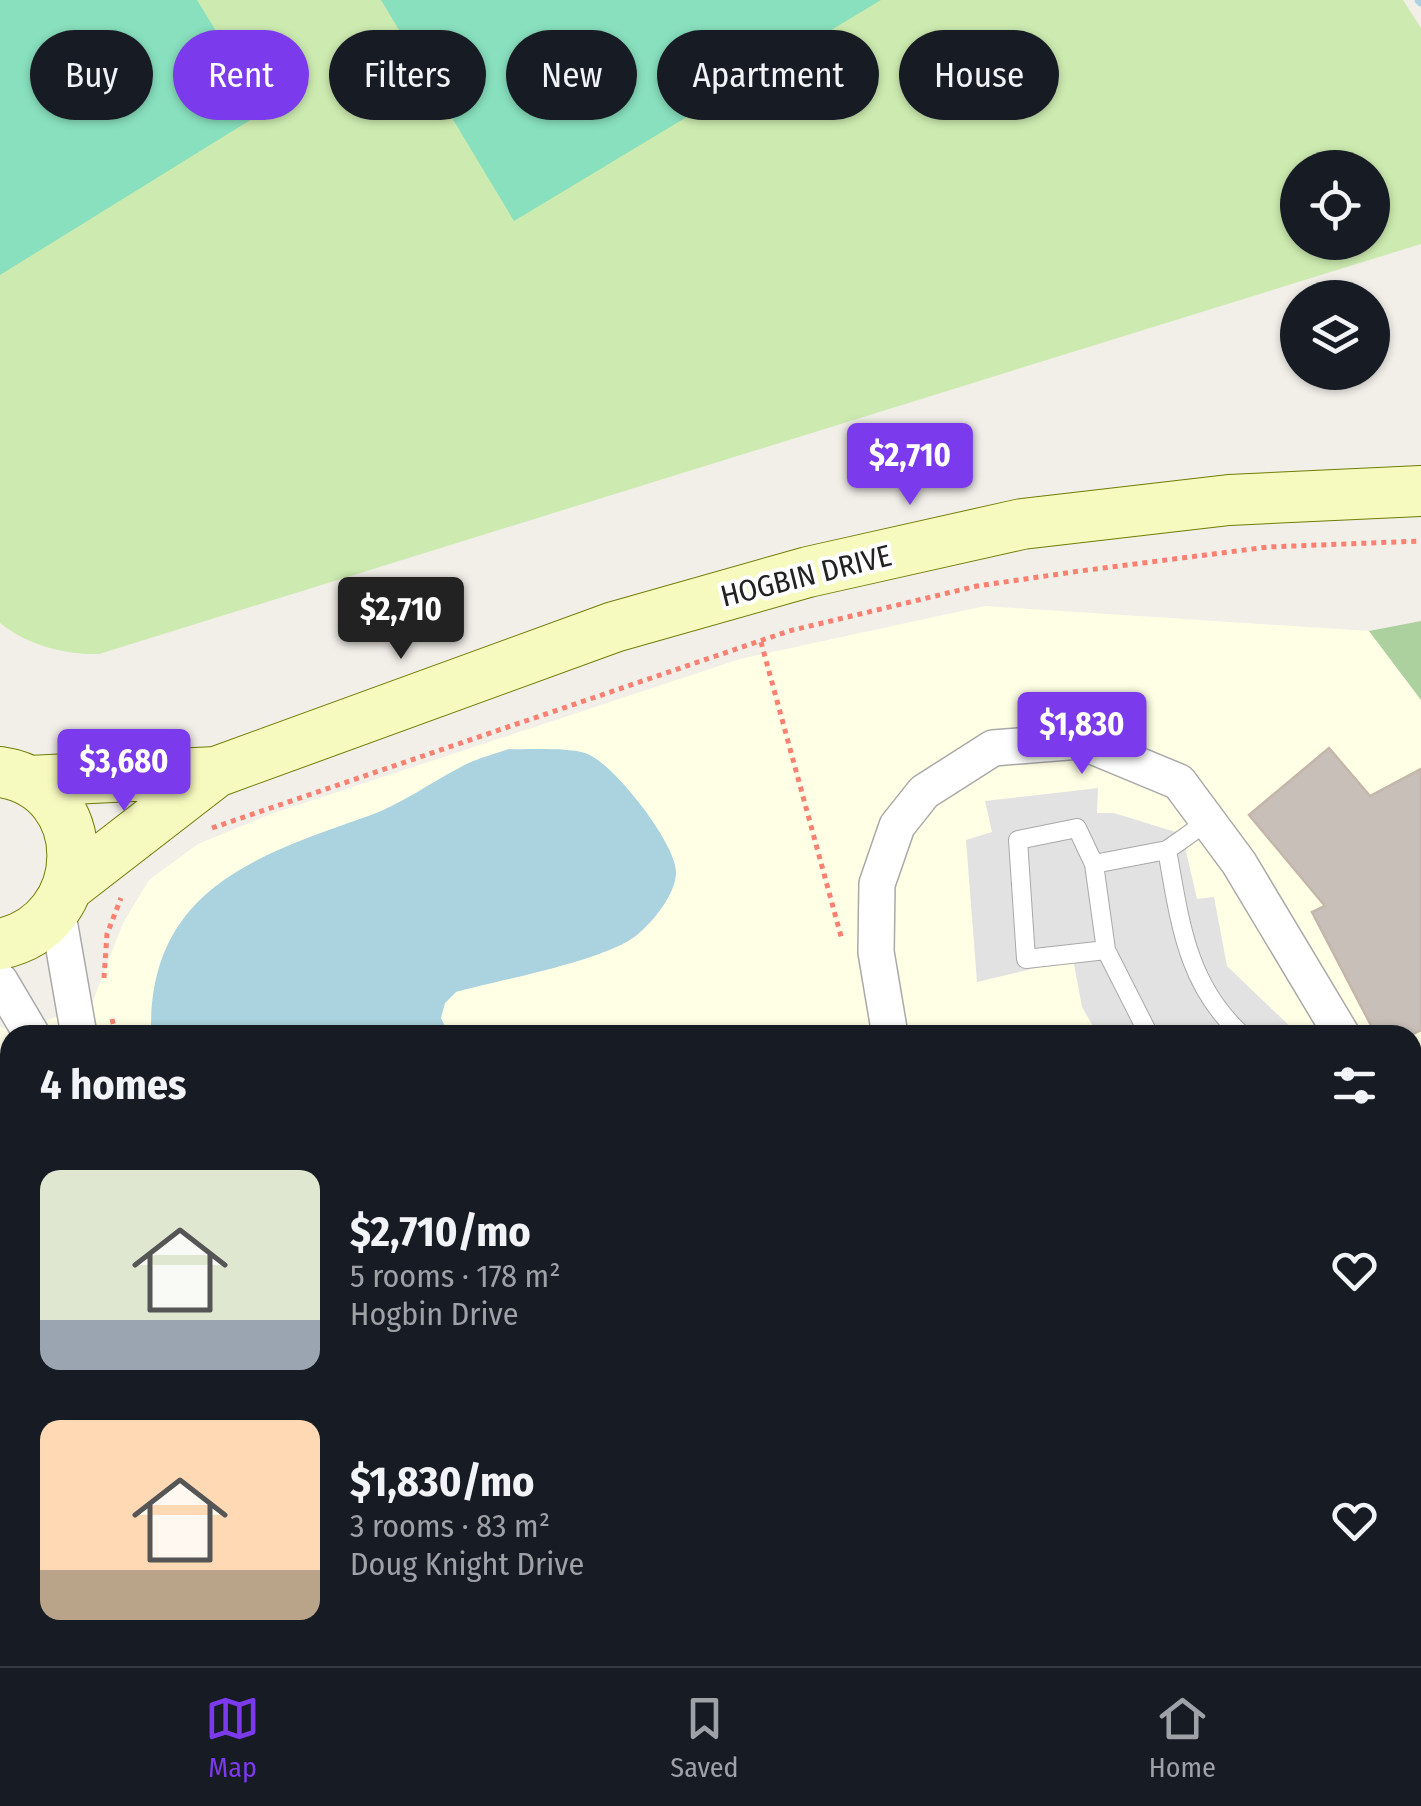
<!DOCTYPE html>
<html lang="en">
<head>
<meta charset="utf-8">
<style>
	:root { --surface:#171b24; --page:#20242c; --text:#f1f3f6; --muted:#9ea1a6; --line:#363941; --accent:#7c3aed }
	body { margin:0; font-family:"Fira Sans Condensed",sans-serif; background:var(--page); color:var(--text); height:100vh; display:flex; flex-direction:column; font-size:38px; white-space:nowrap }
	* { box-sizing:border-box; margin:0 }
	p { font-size:32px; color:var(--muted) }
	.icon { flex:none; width:55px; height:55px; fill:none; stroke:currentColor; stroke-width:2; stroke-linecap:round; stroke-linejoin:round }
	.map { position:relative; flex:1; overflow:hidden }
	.drawer { position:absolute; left:0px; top:1025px; width:1422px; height:642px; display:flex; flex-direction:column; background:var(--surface); border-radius:30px 30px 0 0; box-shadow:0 2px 8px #0004 }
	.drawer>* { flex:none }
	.guide { position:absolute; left:30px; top:30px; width:1362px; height:90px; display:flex; gap:20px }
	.controls { position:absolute; left:1280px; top:150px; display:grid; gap:20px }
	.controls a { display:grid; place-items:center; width:110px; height:110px; border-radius:50%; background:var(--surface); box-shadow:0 2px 8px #0004; font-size:50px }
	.price { position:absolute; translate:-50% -85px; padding:0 22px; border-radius:10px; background:var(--accent); color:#fff; font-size:32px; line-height:65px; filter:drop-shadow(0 2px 5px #0008) }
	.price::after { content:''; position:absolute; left:50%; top:60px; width:30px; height:22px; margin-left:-15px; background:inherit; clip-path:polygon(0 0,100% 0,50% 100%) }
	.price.selected { background:#222; color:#fff }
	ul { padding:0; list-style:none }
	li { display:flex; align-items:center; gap:30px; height:250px; padding:0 40px }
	li span { display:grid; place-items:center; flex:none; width:280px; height:200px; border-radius:20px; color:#555 }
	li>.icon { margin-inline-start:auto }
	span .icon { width:120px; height:120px; fill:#fffc; stroke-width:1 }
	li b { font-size:42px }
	h2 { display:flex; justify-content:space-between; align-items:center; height:120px; padding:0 40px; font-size:42px }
	.chip { padding:0 35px; border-radius:45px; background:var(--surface); box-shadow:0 2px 8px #0004; font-size:35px; line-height:90px }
	.chip.selected { background:var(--accent); color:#fff }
	.dock { display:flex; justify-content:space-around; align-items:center; height:140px; border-top:2px solid var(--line); background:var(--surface); font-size:28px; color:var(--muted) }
	.dock a { display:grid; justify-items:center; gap:5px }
	.dock .selected { color:var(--accent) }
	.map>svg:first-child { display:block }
	.education { fill:#ffffe5; fill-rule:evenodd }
	.grass { fill:#cdebb0; fill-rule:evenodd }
	.forest { fill:#add19e }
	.pitch { fill:#88e0be }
	.parking { fill:#e2e2e2 }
	.water { fill:#aad3df }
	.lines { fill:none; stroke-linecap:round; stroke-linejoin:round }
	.stream { stroke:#aad3df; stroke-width:9 }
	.building { fill:#c7bfb8; stroke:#c4b6ab; stroke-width:2.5 }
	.lane-casing { stroke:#a9a9a9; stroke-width:20 }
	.street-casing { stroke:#a9a9a9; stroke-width:38 }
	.secondary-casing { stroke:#707d05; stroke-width:52 }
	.path { stroke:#fa8072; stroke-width:5; stroke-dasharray:5 5; stroke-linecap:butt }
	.lane { stroke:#fff; stroke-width:18 }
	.street { stroke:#fff; stroke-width:35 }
	.secondary { stroke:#f7fabf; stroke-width:50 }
	.labels { text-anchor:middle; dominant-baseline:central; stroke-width:8; stroke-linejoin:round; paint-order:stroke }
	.street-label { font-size:30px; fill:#222; stroke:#fff }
</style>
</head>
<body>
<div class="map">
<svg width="1421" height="1666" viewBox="0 0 1421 1666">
	<rect width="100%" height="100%" fill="#f2efe9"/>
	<path class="education" d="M985,606L1369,631L1421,700V1666H0V1027L15,1030L91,1006L123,923L149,880L198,844L271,814L740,659ZM10,1035H1412V1658H10Z"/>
	<path class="grass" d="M0,0H1403L1421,28V244L99,654C65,655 27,645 0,623ZM1298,168H1372V242H1298Z"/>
	<path class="forest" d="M1421,621V700L1369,631Z"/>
	<path class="pitch" d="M0,0H197L265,111L0,275Z
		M381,0H881L514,221Z"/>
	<path class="parking" d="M1098,788L1097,813H1114L1182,834L1197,899L1214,897L1227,966L1299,1035H1098L1082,1007L1073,959L977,982L966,840L992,832L985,801Z
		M10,1423V1658H303L296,1666H0V1435Z"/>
	<path class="water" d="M509,749C532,750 562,747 585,753C612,761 675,842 676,871C677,893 653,922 637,935C605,961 499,980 456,992L445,1003L441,1018L449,1035H151C148,889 255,856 371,815C403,803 430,783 459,768C474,759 492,755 509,749Z
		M0,1125L10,1139V1351L0,1367Z"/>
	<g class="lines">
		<path class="stream" d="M1419,0L1421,2"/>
	</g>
	<path class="building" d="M1329,748L1370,796L1421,769V1030L1411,1035H1376L1312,912L1325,906L1249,815Z
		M1227,1658H1276L1281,1666H1219Z"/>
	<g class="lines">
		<g class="lane-casing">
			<path id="lane" d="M1167,850C1180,921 1186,984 1242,1035
				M1094,864L1077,828L1018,840L1026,959L1106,950
				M1149,1035L1106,950L1094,864L1167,850L1208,821
				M0,1473L10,1460
				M0,1589L10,1577
				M0,1652L9,1666
				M554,1658L558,1666
				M968,1658L983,1666
				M50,1666L56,1658
				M149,1666L154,1658
				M243,1666L248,1658
				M852,1666L866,1658"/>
		</g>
		<g class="street-casing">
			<path id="street" d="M57,909L79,1035
				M0,981L32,1035
				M890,1035L876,952L877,884L897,826L924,792L993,748L1080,741L1179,782L1239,863L1342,1035
				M1412,1139L1421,1151
				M583,1658H658
				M368,1666L375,1658"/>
		</g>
		<g class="secondary-casing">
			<path id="secondary" d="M0,772C97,786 96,924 0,944
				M29,781L216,772
				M70,885L216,772L614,627L808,572L1022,524L1229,500L1421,491"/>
		</g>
		<path class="path" d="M761,642L842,940
			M212,828L789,631L977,586L1080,571L1268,547L1421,541
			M104,978L107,934L121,898
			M112,1019L116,1035
			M495,1658L513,1666
			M464,1666L470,1658"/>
		<use href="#lane" class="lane"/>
		<use href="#street" class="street"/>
		<use href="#secondary" class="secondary"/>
	</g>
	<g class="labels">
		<g class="street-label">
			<text transform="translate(806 576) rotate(-14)">HOGBIN DRIVE</text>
		</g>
	</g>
</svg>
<div class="controls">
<a><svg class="icon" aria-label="locate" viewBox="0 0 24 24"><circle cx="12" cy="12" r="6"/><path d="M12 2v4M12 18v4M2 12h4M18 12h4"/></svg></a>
<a><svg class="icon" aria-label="layers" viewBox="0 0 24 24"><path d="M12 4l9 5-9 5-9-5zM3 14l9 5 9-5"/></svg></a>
</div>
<b class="price" style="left:910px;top:508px">$2,710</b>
<b class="price selected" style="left:401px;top:662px">$2,710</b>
<b class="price" style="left:1082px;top:777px">$1,830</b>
<b class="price" style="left:124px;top:814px">$3,680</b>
<div class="guide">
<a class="chip">Buy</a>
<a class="chip selected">Rent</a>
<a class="chip">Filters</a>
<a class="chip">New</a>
<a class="chip">Apartment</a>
<a class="chip">House</a>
</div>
<section class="drawer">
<h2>4 homes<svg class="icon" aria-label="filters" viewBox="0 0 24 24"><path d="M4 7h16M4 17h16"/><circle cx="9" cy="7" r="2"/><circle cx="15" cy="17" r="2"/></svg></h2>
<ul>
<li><span style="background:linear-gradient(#dfe7d0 75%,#9aa5b1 0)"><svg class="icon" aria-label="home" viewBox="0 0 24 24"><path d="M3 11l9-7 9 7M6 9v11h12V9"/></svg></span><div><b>$2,710/mo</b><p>5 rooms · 178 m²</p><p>Hogbin Drive</p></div><svg class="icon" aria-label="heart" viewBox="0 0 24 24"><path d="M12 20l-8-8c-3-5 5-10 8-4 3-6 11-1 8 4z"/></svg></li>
<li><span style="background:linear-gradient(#ffd9b3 75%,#b9a48a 0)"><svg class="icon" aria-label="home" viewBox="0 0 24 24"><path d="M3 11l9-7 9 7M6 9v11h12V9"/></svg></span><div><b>$1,830/mo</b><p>3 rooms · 83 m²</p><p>Doug Knight Drive</p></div><svg class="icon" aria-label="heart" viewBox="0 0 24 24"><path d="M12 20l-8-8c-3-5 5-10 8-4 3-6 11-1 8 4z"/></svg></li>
</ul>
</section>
</div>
<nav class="dock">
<a class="selected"><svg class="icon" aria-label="map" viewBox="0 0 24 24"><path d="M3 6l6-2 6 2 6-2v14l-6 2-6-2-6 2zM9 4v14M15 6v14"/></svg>Map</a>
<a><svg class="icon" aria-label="saved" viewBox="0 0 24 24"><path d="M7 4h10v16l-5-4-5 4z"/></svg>Saved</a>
<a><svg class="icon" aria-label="home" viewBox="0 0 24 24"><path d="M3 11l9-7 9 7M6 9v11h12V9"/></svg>Home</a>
</nav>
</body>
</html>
